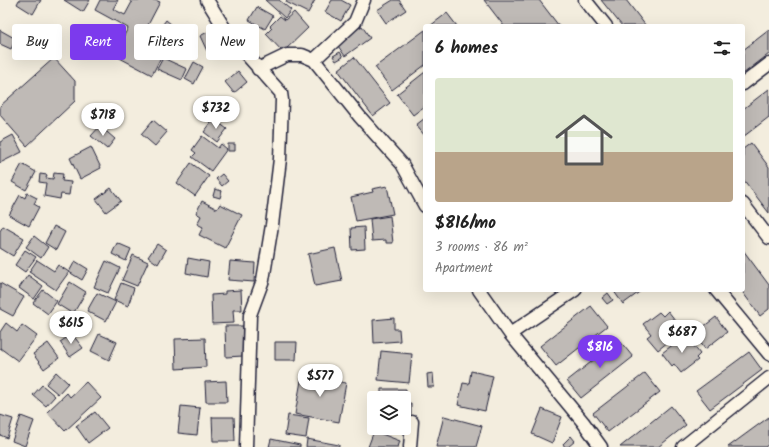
<!DOCTYPE html>
<html lang="en">
<head>
<meta charset="utf-8">
<style>
	:root { --surface:#fff; --page:#f2f2f2; --text:#222; --muted:#767676; --accent:#7c3aed }
	body { margin:0; font-family:Kalam,sans-serif; background:var(--page); color:var(--text); height:100vh; display:flex; flex-direction:column; font-size:15px; white-space:nowrap }
	* { box-sizing:border-box; margin:0 }
	p { font-size:13px; color:var(--muted) }
	.icon { flex:none; width:22px; height:22px; fill:none; stroke:currentColor; stroke-width:2; stroke-linecap:round; stroke-linejoin:round }
	.map { position:relative; flex:1; overflow:hidden }
	.side { position:absolute; left:423px; top:24px; width:322px; height:268px; display:flex; flex-direction:column; background:var(--surface); border-radius:4px; box-shadow:0 4px 16px #0002 }
	.side>* { flex:none }
	.banner { position:absolute; left:12px; top:24px; width:351px; height:36px; display:flex; gap:8px }
	.buttons { position:absolute; left:367px; top:391px; display:grid; gap:8px }
	.buttons a { display:grid; place-items:center; width:44px; height:44px; border-radius:4px; background:var(--surface); box-shadow:0 4px 16px #0002; font-size:20px }
	.price { position:absolute; translate:-50% -34px; padding:0 9px; border-radius:14px; background:#fff; color:#222; font-size:13px; line-height:26px; filter:drop-shadow(0 1px 2px #0008) }
	.price::after { content:''; position:absolute; left:50%; top:24px; width:12px; height:9px; margin-left:-6px; background:inherit; clip-path:polygon(0 0,100% 0,50% 100%) }
	.price.selected { background:var(--accent); color:#fff }
	ul { padding:0; list-style:none }
	li { display:grid; align-content:center; gap:8px; height:212px; padding:0 12px }
	li span { display:grid; place-items:center; height:124px; border-radius:4px; color:#555 }
	li>.icon { margin-inline-start:auto }
	span .icon { width:72px; height:72px; fill:#fffc; stroke-width:1 }
	li b { font-size:17px }
	h2 { display:flex; justify-content:space-between; align-items:center; height:48px; padding:0 12px; font-size:17px }
	.tag { padding:0 14px; border-radius:4px; background:var(--surface); box-shadow:0 4px 16px #0002; font-size:14px; line-height:36px }
	.tag.selected { background:var(--accent); color:#fff }
	.map>svg:first-child { display:block }
	.building { fill:#bfbab6; stroke:#22223b }
	.lines { fill:none; stroke-linecap:round; stroke-linejoin:round }
	.minor-casing { stroke:#22223b; stroke-width:15 }
	.minor { stroke:#fcf5e5; stroke-width:12 }
</style>
</head>
<body>
<div class="map">
<svg width="769" height="447" viewBox="0 0 769 447">
	<rect width="100%" height="100%" fill="#f3edde"/>
	<filter id="ink" filterUnits="userSpaceOnUse"><feTurbulence type="fractalNoise" baseFrequency=".025" numOctaves="2"/><feDisplacementMap in="SourceGraphic" scale="8" xChannelSelector="R" yChannelSelector="G"/><feConvolveMatrix kernelMatrix="1 2 1 2 8 2 1 2 1" color-interpolation-filters="sRGB"/></filter>
	<g filter="url(#ink)">
		<path class="building" d="M19,0H41L33,14L17,4Z
			M64,0H90L83,12Z
			M100,0H118L113,9L125,15L132,2L129,0H155L160,2L148,25L171,37L152,75L114,55L128,28L95,10Z
			M265,0H279L291,10L285,18Z
			M287,0H315L308,13L286,2Z
			M332,0H341L350,5L341,21L325,12Z
			M393,0H399L406,10L386,23L377,10Z
			M484,0H539L559,26H504Z
			M601,0H626L646,26H622Z
			M257,7L273,16L265,29L249,20Z
			M294,12L308,28L283,52L266,34L272,28L270,26L280,16L285,20Z
			M447,13L457,26H430Z
			M166,20L177,29L171,36L160,28Z
			M362,26L370,38L345,56L336,43Z
			M215,28L223,43L207,51L200,36Z
			M0,30L16,39L11,49L0,44Z
			M425,30V65L392,90L375,67Z
			M769,30V54L743,74V50Z
			M340,52L343,57L336,61L333,56Z
			M354,57L390,103L373,116L338,70Z
			M54,58L75,81V101L27,146L0,115V106Z
			M163,58L187,69L182,80L157,69Z
			M194,62L203,67L194,84L185,79Z
			M238,71L247,82L234,93L225,82Z
			M425,72V106L413,115L397,94Z
			M769,89V117L743,137V109Z
			M425,118V136L416,125Z
			M214,119L227,129L217,142L204,132Z
			M153,120L167,132L155,146L141,134Z
			M100,126L115,139L107,149L91,136Z
			M13,135L22,152L0,163V142Z
			M202,136L218,148L221,144L227,149L211,171L192,157L196,153L192,150Z
			M751,143L769,167V213L743,179V149Z
			M228,144H235V151H228Z
			M91,147L101,168L80,179L70,158Z
			M191,163L209,176L195,196L177,183Z
			M22,164L36,172L26,190L12,182Z
			M54,173L63,174L62,181L71,182L69,195L61,194L60,199L44,196L46,183L39,182L40,174L47,175L46,178L53,179Z
			M222,174L228,181L222,186L216,179Z
			M387,186L393,214L356,221L351,197L373,192L372,189Z
			M111,188L121,201L106,212L96,199Z
			M215,189L222,191L220,198L213,196Z
			M27,193L37,198L34,204L39,207L29,226L9,215L20,195L25,198Z
			M202,201L217,209L220,204L242,215L225,248L199,235L203,227L197,224L201,216L196,213Z
			M390,216L393,243H386V240L372,241L370,219Z
			M3,226L24,238L13,256L0,248V231Z
			M54,226L65,232L56,250L45,243Z
			M364,227L365,249L352,250L351,228Z
			M34,236L48,247L41,258L26,247Z
			M117,243L131,249L126,261L112,254Z
			M157,244L166,250L158,264L148,257Z
			M335,248L342,281L315,286L308,254Z
			M25,250L36,257L25,272L15,265Z
			M743,250L769,285V309L760,316L741,290H743Z
			M133,255L148,262L137,286L122,280Z
			M188,258L209,262L207,277L186,273Z
			M37,260L54,271L58,265L69,272L56,290L29,272Z
			M75,261L88,269L82,280L69,272Z
			M106,261L120,268L108,293L94,287Z
			M230,261L255,263L254,282L228,280Z
			M28,275L43,286L34,299L19,288Z
			M70,282L86,292L73,314L57,304Z
			M0,283L24,297L13,316L0,309Z
			M121,283L134,288L128,306L114,300Z
			M43,290L57,301L48,314L33,303Z
			M241,290L242,310H233L234,323L212,324L211,295L225,294V291Z
			M613,290H642L623,304Z
			M97,293L116,302L106,321L87,311Z
			M608,293L613,300L607,304L602,298Z
			M591,306L607,326L556,366L540,346Z
			M668,311L683,330L658,350L647,337L651,334L643,324L659,312L663,316Z
			M716,317L727,332L705,349L694,334Z
			M394,318V329H399L400,341L374,343L373,320Z
			M6,323L17,332L22,325L37,336L18,361L0,348V332Z
			M225,326H243V356L226,357Z
			M72,334L83,348L70,357L60,342Z
			M99,334L117,342L109,360L91,351Z
			M683,337L685,340L688,338L700,354L696,358L698,360L681,373L674,364L672,366L662,353Z
			M205,338L206,367L176,369L175,339Z
			M619,340L633,357L581,398L567,381Z
			M275,342H297L296,360H275Z
			M48,343L59,358L44,369L33,354Z
			M381,351L412,354L409,383L378,380Z
			M749,352L762,370L710,409L696,391Z
			M471,371L493,376L485,411L458,405L463,383L469,384Z
			M56,372L68,383L58,394L46,384Z
			M433,373L434,387H428L427,374Z
			M645,373L660,392L608,432L593,413Z
			M302,375L346,383L339,422L295,414Z
			M226,381L227,402H206L205,382Z
			M86,382L101,398L65,431L47,412L67,393L70,397Z
			M42,385L55,396L46,406L33,395Z
			M381,389H406V404H411V414H404V398H381Z
			M181,406L200,408L197,435L178,433Z
			M671,406L686,425L658,447H620Z
			M542,409L562,417L552,443L532,434Z
			M95,412L108,428L88,443L76,426Z
			M0,415L13,419L7,438L0,435Z
			M288,415L309,418L306,438L285,435Z
			M21,416L34,421L25,446L12,441Z
			M444,416L482,426L476,447H436Z
			M212,417H234L235,441H213Z
			M769,417V444L765,447H728Z
			M374,431L400,441L398,447H368Z
			M571,436L575,441L568,447H565L563,444Z
			M271,439L300,445V447H269Z
			M307,439L339,445V447H306Z"/>
		<g class="lines">
			<g class="minor-casing">
				<path id="minor" d="M207,0L228,34L281,93L282,100L280,159L272,225L263,280L250,315L246,447
					M585,0L606,26
					M314,60L355,22L364,0
					M258,69L287,55H302L314,60L360,117L402,164L425,206
					M743,84L769,64
					M743,204L769,238
					M479,290L510,334L583,422L601,447
					M716,290L769,354
					M510,334L575,290
					M410,447L412,422
					M683,447L769,378"/>
			</g>
			<use href="#minor" class="minor"/>
		</g>
	</g>
</svg>
<div class="buttons">
<a><svg class="icon" aria-label="layers" viewBox="0 0 24 24"><path d="M12 4l9 5-9 5-9-5zM3 14l9 5 9-5"/></svg></a>
</div>
<b class="price" style="left:216px;top:130px">$732</b>
<b class="price" style="left:103px;top:137px">$718</b>
<b class="price" style="left:71px;top:345px">$615</b>
<b class="price" style="left:682px;top:354px">$687</b>
<b class="price selected" style="left:600px;top:369px">$816</b>
<b class="price" style="left:320px;top:398px">$577</b>
<div class="banner">
<a class="tag">Buy</a>
<a class="tag selected">Rent</a>
<a class="tag">Filters</a>
<a class="tag">New</a>
</div>
<section class="side">
<h2>6 homes<svg class="icon" aria-label="filters" viewBox="0 0 24 24"><path d="M4 7h16M4 17h16"/><circle cx="9" cy="7" r="2"/><circle cx="15" cy="17" r="2"/></svg></h2>
<ul>
<li><span style="background:linear-gradient(#dfe7d0 60%,#b9a48a 0)"><svg class="icon" aria-label="home" viewBox="0 0 24 24"><path d="M3 11l9-7 9 7M6 9v11h12V9"/></svg></span><div><b>$816/mo</b><p>3 rooms · 86 m²</p><p>Apartment</p></div></li>
</ul>
</section>
</div>
</body>
</html>
